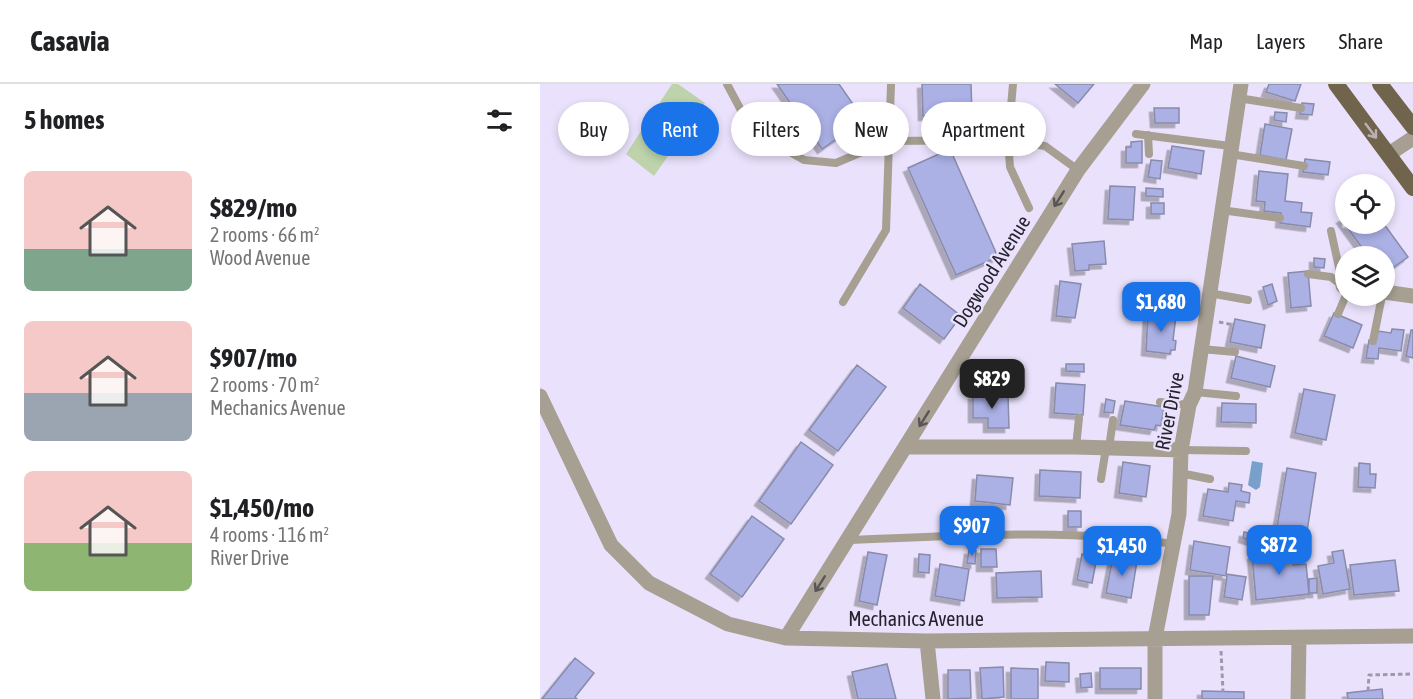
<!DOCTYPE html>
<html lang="en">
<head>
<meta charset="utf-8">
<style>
	:root { --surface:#fff; --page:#f2f2f2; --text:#202124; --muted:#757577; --line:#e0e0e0; --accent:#1a73e8 }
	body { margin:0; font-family:"Asap Condensed",sans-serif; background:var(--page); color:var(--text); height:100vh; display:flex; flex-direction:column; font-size:22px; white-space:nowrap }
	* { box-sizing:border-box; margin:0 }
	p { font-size:20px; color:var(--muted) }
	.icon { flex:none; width:33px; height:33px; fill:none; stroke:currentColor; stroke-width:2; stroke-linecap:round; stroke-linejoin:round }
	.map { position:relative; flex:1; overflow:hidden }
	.drawer { display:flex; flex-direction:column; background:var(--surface); width:540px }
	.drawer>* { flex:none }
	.banner { position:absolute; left:18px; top:18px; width:570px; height:54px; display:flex; gap:12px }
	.fabs { position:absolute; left:795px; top:90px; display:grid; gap:12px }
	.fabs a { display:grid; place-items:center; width:60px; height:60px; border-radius:50%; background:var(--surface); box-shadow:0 3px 9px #0003; font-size:30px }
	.price { position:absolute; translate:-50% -51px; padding:0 14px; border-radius:12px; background:var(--accent); color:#fff; font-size:20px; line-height:39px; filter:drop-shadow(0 2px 3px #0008) }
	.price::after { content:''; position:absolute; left:50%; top:36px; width:18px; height:14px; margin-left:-9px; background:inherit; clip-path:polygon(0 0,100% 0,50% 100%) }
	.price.on { background:#222; color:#fff }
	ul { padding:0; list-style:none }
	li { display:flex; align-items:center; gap:18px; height:150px; padding:0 24px }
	li span { display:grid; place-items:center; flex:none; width:168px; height:120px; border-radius:9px; color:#555 }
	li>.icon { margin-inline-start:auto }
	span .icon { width:72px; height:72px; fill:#fffc; stroke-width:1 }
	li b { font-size:26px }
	h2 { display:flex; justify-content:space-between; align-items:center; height:72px; padding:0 24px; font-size:26px }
	.tag { padding:0 21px; border-radius:27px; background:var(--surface); box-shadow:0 3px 9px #0003; font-size:21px; line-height:54px }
	.tag.on { background:var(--accent); color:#fff }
	header { display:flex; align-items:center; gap:36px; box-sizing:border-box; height:84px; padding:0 30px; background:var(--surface); border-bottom:2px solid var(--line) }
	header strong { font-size:28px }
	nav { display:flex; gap:33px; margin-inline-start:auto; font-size:21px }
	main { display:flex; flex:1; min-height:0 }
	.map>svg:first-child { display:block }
	.green { fill:#bed3ab }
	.water { fill:#78a0ca }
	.building { fill:#abb0e5; stroke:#888baa; stroke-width:1.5; filter:url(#shadow) }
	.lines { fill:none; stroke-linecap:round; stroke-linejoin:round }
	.path { stroke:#9e98ac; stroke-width:3; stroke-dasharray:4.5 3; stroke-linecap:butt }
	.service { stroke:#a69f92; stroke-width:8 }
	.minor { stroke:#a69f92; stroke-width:15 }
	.primary { stroke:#71644d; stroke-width:16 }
	.oneway { stroke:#bab0b6 }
	.oneway2 { stroke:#595456 }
	.labels { text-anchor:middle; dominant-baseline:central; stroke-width:4.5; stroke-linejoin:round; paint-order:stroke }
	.street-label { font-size:20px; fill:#26222e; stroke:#eae2fc }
</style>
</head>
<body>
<header>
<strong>Casavia</strong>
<nav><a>Map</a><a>Layers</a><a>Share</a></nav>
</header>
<main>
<section class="drawer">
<h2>5 homes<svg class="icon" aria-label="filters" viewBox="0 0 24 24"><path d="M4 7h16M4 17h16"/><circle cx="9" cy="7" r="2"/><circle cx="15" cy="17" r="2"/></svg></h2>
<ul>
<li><span style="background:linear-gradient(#f6c9c9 65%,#7fa58c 0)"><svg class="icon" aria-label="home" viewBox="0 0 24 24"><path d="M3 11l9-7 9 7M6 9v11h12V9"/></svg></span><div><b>$829/mo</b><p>2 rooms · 66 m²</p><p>Wood Avenue</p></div></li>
<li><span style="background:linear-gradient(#f6c9c9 60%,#9aa5b1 0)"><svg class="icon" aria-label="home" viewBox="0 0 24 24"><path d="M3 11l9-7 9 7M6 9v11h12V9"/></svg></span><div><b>$907/mo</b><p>2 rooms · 70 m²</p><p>Mechanics Avenue</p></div></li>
<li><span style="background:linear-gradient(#f6c9c9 60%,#8fb573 0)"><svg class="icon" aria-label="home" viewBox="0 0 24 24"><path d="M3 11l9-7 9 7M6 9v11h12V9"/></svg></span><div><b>$1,450/mo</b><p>4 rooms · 116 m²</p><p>River Drive</p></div></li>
</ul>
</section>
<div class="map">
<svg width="873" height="615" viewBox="0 0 873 615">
	<defs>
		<filter id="shadow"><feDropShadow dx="-4.5" dy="4.5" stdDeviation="0" flood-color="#0004"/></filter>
	</defs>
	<rect width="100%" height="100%" fill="#eae2fc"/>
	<path class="green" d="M132,0H138L165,19L114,92L86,70Z"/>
	<path class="water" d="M712,377L723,379L720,403L716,406L708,401Z"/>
	<path class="building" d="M237,0H299L324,36L282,65Z
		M382,0H431L432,30L383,32Z
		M515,0H554L538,19Z
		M729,0H761L755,17L726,8Z
		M762,19L774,20L772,31L760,30Z
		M614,24H639V39H615Z
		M735,28L747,29L746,38L734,36Z
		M725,40L752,45L746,76L720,71Z
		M602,57V79H586V63H591V58Z
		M632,62L664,67L661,90L628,84Z
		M410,65L458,173L416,191L368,84Z
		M765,75L790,78L788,91L763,88Z
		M611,76L622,77L620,95L608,93Z
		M719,87L748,90L745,117L762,119L761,128L772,129L770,143L740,139L741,129L724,127L725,118L716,117Z
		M570,102L595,103L593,136L568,135Z
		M606,104L623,105V113L606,112Z
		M611,119H624V130H611Z
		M806,132V140H844L868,173L844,190V172H828L801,135Z
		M564,157L566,180L549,181V186L535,187L532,160Z
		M774,174L785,175L784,184L774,183Z
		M768,187L771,222L751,224L748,189Z
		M520,197L541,200L535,234L516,232Z
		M380,200L421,232L404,255L363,224Z
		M732,200L737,217L728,221L723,203Z
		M608,229L636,232L633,256L636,257L635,266H631L630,270L606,267Z
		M794,229L822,241L813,264L784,252Z
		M695,235L725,241L721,264L690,258Z
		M852,245L864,246L861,267L839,264L838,275L826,274L829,256L836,257L838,247L851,249Z
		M871,246H873V274L866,272Z
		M696,272L735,282L730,303L691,294Z
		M526,280H544V288L526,287Z
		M317,281L346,303L298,367L269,346Z
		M516,299L545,301L543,331L514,329Z
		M764,305L795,311L786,356L755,349Z
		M468,310L469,344H448V334H433V311Z
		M566,315L575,317L573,329L564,328Z
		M585,317L624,323L621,342L616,341L614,346L580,341Z
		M682,319L716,320V339L681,338Z
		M261,358L293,381L251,440L219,417Z
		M583,378L610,382L606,413L579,409Z
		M819,379L830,380V390H836L835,404L818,403Z
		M747,384L776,389L767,448L737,443Z
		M500,386L541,388L540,414L499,412Z
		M437,391L473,394L470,421L435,417Z
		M689,399L702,401L701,407L710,409L709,419L696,417L693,437L663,432L668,405L688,408Z
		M528,427H541V443H528Z
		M212,432L244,455L202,513L170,490Z
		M704,448L714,450L713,457L703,454Z
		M654,457L690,463L686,490L706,493L702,516L684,513L687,492L650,486Z
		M598,459L605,460L603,470L596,469Z
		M441,465H456L457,483H441Z
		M429,466L436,467L435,480L427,479Z
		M803,466L810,505L783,510L778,482L794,479L792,468Z
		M752,467L753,481L766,480L769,510L716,516L712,471Z
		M328,468L347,471L337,521L319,517Z
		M379,470L390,471L389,489L378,488Z
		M542,470L557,473L552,499L537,496Z
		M573,472L597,477L591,514L566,509Z
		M855,476L859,507L814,511L810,481Z
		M400,480L429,485L424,517L395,512Z
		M501,487L502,513L457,514L456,489Z
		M649,492H673L669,531H649Z
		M777,494V509H769V495Z
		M35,574L54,589L35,613L37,615H2Z
		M506,578L529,579V598L505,597Z
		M347,580L356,615H318L312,588Z
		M463,583L464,613L442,615L440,584Z
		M471,584L498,585V615H471Z
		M560,584H601V605H560Z
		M408,586H430L431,614L408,615Z
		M551,589L552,603L541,604L540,590Z
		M842,605L843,615H808L807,609Z
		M662,607L704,608V615H662Z"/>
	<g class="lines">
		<path class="path" d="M679,238L694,241
			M681,567L683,608
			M828,607L829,591L873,590"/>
		<path class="service" d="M187,0L203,30L231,57L264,76L296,79L348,57L468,56L505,62L538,86
			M473,0L468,56L470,83L489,124
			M698,14L761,24
			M596,50L690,62
			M608,51L609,70
			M690,70L764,82
			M681,126L740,134
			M791,147L803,202
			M768,190L791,193L803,202
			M669,209L708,216
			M303,218L346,146L351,0
			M798,230L806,211
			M833,257L842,212
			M661,265L695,268
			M655,308L696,312
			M620,318L649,321
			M536,363L539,334
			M569,364L573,336
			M641,366L706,367
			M640,389L670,395
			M561,395L566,364
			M308,456C416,452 527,444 633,460"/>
		<path class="minor" d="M849,70L873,54
			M803,202H806
			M844,208L873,212
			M0,312L71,461L109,499L188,540L246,554L387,557L873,552
			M367,363H536L641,366
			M246,554L538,86L603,0
			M387,557L393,615
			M615,615V554L639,430L641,366L649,321L655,308L701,0
			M758,615L759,554"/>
		<path class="primary" d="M796,0L873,104
			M840,0L873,43"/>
	</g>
	<defs><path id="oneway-shaft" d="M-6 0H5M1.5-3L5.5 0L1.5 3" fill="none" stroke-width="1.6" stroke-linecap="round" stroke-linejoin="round" transform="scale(1.5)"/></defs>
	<use class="oneway" href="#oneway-shaft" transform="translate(831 47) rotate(53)"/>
	<g class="oneway2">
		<use href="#oneway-shaft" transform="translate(519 115) rotate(122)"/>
		<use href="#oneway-shaft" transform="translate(384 335) rotate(122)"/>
		<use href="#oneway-shaft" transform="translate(280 500) rotate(122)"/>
	</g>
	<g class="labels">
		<g class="street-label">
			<text transform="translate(451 187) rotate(-58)">Dogwood Avenue</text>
			<text transform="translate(629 327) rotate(-79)">River Drive</text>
			<text x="376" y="534">Mechanics Avenue</text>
		</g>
	</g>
</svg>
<div class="fabs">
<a><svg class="icon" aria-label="locate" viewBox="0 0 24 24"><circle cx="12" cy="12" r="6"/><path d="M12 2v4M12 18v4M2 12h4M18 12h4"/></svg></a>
<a><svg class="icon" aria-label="layers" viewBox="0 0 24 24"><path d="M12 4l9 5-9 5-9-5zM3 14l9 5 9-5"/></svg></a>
</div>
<b class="price" style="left:621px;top:249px">$1,680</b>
<b class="price on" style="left:452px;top:326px">$829</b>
<b class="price" style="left:432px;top:473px">$907</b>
<b class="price" style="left:739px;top:492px">$872</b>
<b class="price" style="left:582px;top:493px">$1,450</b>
<div class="banner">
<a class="tag">Buy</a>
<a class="tag on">Rent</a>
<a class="tag">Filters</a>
<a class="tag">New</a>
<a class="tag">Apartment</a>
</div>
</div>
</main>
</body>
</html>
